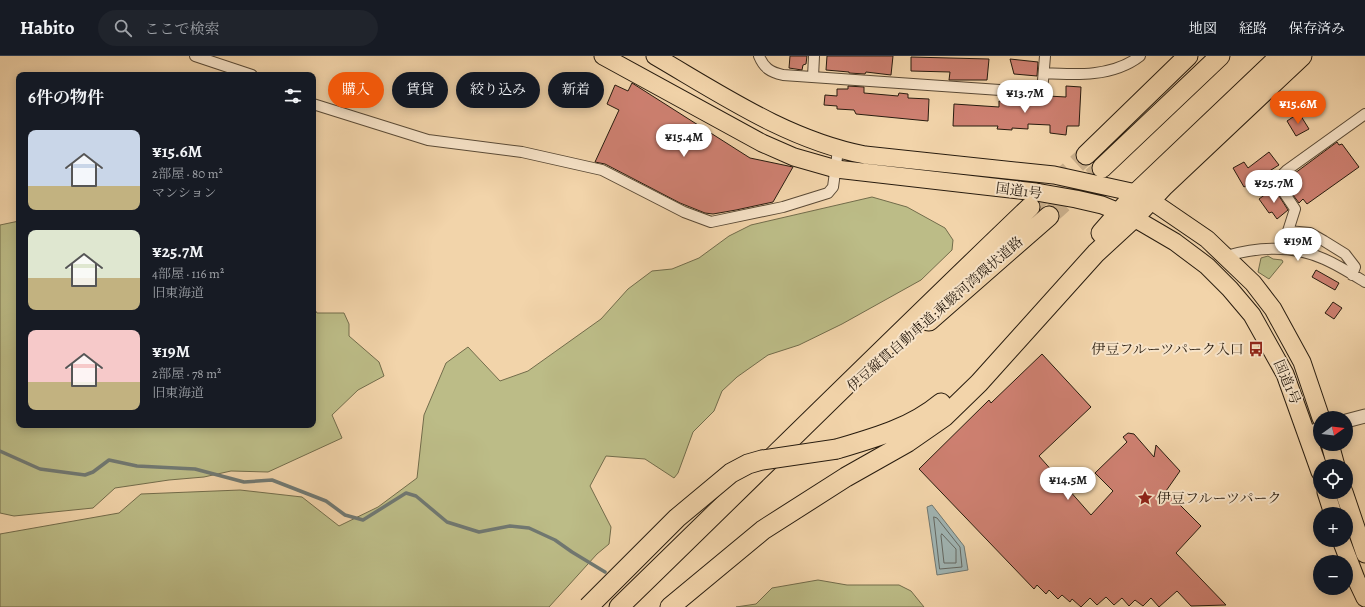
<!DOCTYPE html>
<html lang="ja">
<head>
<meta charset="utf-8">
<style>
	:root { --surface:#171b24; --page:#20242c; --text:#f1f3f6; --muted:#9ea1a6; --line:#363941; --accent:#ea580c }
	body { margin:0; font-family:Alegreya,"Noto Serif JP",serif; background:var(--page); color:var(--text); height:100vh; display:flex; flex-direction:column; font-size:15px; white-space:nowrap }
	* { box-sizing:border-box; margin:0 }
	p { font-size:13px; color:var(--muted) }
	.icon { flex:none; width:22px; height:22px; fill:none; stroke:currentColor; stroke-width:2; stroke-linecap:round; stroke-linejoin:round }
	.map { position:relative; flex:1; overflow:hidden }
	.sheet { position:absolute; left:16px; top:16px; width:300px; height:356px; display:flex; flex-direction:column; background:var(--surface); border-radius:8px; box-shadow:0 2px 10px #0003 }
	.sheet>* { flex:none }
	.hud { position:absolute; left:328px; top:16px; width:380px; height:36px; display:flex; gap:8px }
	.needle { width:26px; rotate:76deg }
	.tools { position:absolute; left:1313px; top:355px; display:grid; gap:8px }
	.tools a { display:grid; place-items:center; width:40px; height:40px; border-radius:50%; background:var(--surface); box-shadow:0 2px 10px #0003; font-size:20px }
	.price { position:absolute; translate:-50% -34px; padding:0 9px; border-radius:14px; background:#fff; color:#222; font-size:13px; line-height:26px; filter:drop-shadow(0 1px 2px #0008) }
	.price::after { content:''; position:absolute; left:50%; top:24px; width:12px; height:9px; margin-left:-6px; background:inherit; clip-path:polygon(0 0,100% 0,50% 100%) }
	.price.active { background:var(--accent); color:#fff }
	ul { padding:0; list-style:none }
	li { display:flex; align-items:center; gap:12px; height:100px; padding:0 12px }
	li span { display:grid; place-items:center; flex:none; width:112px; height:80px; border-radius:8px; color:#555 }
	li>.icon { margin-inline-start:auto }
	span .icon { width:48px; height:48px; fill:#fffc; stroke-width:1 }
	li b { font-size:17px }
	h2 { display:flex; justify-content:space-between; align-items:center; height:48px; padding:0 12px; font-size:17px }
	.chip { padding:0 14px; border-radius:18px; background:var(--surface); box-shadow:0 2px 10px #0003; font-size:14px; line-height:36px }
	.chip.active { background:var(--accent); color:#fff }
	header { display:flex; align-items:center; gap:24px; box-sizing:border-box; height:56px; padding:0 20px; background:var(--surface); border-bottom:1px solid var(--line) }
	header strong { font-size:19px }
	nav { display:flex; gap:22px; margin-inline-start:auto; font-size:14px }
	.search { width:280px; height:36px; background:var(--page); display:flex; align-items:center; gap:10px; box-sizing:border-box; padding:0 14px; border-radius:22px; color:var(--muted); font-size:15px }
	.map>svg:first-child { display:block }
	.green { fill:#bcbc87; stroke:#726c4b }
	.water { fill:#a0b5b4; stroke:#707872 }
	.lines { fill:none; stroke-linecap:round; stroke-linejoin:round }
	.shore { stroke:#646862; stroke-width:1 }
	.stream { stroke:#707872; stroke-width:3.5 }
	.building { fill:#ce8071; stroke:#281c0f }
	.motorway-tunnel { stroke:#caaf8b; stroke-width:19; stroke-dasharray:19 10; stroke-linecap:butt }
	.minor-casing { stroke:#5a4a36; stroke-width:12 }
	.tertiary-casing { stroke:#5a4a36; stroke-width:15 }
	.trunk-casing { stroke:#281c0f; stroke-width:19 }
	.motorway-casing { stroke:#281c0f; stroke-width:21 }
	.minor { stroke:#f7e3c8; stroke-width:10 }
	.tertiary { stroke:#f7e3c8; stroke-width:13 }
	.trunk { stroke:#f2d4aa; stroke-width:17 }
	.motorway { stroke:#f2d4aa; stroke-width:19 }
	.motorway-bridge-casing { stroke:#281c0f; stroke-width:21; stroke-linecap:butt }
	.motorway-bridge { stroke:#f2d4aa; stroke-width:19 }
	.labels { text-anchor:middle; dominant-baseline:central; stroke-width:4; stroke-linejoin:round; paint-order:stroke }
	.street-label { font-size:14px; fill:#281c0f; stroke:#f7e3c8 }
	.poi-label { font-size:14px; fill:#281c0f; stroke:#f7e3c8; text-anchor:end }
</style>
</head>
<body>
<header>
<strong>Habito</strong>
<div class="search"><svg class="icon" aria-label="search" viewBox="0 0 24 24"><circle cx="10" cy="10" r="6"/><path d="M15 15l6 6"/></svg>ここで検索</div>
<nav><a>地図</a><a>経路</a><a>保存済み</a></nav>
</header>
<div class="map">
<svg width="1365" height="551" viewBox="0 0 1365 551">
	<rect width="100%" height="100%" fill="#f2d4aa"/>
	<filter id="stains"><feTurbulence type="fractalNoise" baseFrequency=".005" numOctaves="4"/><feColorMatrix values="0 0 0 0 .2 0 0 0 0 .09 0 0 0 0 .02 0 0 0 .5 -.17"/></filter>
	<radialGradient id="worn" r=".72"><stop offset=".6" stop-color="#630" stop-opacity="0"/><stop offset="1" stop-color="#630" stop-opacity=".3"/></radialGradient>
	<path class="green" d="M872,141L907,151L945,172L953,184L952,194L921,224L842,268L799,289L768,299L737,321L722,335L714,355L693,376L678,417L674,422L645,403L606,400L590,430L611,471L609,488L597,498L549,551H0V478L119,457L141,438L240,434L302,441L339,470L378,451L417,422L424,359L446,307L468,291L500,325L528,315L601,263L628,233L652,215L672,213L699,202L729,180L751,169Z
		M19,165V369H313V251L317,257H344L349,268V280L379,306L384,320L358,334L332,359L342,382L268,416L231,415L204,421L169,424L115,432L93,452L14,460L0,457V169Z
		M1268,200L1273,203L1282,204L1283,206L1269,223L1258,216L1261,202Z
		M818,524L847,529H899L911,535L924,551H736L756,548L772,532Z"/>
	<path class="water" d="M932,449L964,490L968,514L937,519L927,451Z"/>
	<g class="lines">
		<path class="shore" d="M934,461L937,462L960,491L962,511L940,513Z
			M942,478L956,493V507H944L941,480Z"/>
		<path class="stream" d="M0,395L40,413L85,419L93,416L109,404L137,410L195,413L244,426L272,424L326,445L345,459L363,464L406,437L416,440L447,466L479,476L510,470L529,472L555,484L572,496L605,516"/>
	</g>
	<path class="building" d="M790,0H807L806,8L803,9L802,14L789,12Z
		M827,0H893L891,19L866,16L865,18L849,17V16L826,14Z
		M911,1L989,3L987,24H949L950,16L911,15Z
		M1010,3L1038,6L1037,20L1014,18Z
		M632,27L750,102L793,111L773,146L736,154L713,158L705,157L680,147L605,108L595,106L619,54L607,48L615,29L628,35Z
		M848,30L864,31V37L898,40L899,37L908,38V42L929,43L928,65L856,58L854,54L837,53V50L824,49L825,39L837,40V33H848Z
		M1066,30L1081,31L1079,70H1067L1066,79L1050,77V69L1028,68V73L1012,72V74L997,73L998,70H953L954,48L999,51V45L1048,46V40L1066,41Z
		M1299,57L1309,73L1296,80L1287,65Z
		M1337,86L1339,89L1342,88L1359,111L1307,148L1303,143L1299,147L1293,139L1301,133L1291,120Z
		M1269,96L1279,109L1244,131L1233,112L1244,106L1248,112Z
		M1274,132L1288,154L1277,163L1272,156L1269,157L1259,143Z
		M1316,214L1339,227L1335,234L1312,221Z
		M1333,246L1342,252L1334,263L1325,257Z
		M1042,298L1091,351L1039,400L1091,459L1113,435L1095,417L1127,386L1123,381L1128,377L1134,378L1154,401L1156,389L1180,415L1166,435L1201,470L1176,497L1226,549L1191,550L1177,535L1159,551L1151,542L1143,550L1135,544L1129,550L1122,542L1114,549L1106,541L1097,549L1090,542L1081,551L1072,543L1070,546L1062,539L1058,543L1049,534L1046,538L1037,529L1034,533L919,413L989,344L991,347Z"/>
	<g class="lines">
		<path class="motorway-tunnel" d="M1034,147L1086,99
			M1049,160L1102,112"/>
		<g class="minor-casing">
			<path id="minor" d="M195,0L252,19
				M759,0C764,12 770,16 783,19L1042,37L1045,0
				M1044,17C1076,19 1113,21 1140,0
				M813,21L814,0
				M313,48L428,84L522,96L602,114L684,156L711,166L783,151L828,137L833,131L838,94
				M1226,200C1258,191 1293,189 1324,203C1338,209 1352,218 1365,226
				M1352,219L1355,211L1345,198L1324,185L1310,177L1288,175L1295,153L1281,132L1279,122L1287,114L1365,58"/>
		</g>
		<g class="tertiary-casing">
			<path id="tertiary" d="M1346,365L1365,360
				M1308,377L1320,373"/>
		</g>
		<g class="trunk-casing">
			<path id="trunk" d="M603,0L762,87L794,101L836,113L1036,136L1076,143L1102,149L1134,162L1175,186L1207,210L1230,233L1252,259L1285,318L1320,416
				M655,0C722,39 788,84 865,99L1054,119L1136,137L1150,144L1207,183L1253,227L1273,253L1302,306L1321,362
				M1330,388L1336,410
				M1326,436L1333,458
				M1344,436L1365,498
				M1341,484L1356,523L1365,542"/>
		</g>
		<g class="motorway-casing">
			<path id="motorway" d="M1086,99L1188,0
				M1102,112L1220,0
				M1101,177L1136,137L1280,0
				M929,265L1049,160
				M837,393C874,382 911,372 941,347
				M619,551C756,418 892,283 1030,151
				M670,551L763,474L846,421L908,386L944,361L979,327L1096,197L1134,162L1164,130L1302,0"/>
		</g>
		<use href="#minor" class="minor"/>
		<use href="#tertiary" class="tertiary"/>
		<use href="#trunk" class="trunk"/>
		<use href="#motorway" class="motorway"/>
		<g class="motorway-bridge-casing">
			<path id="motorway-bridge" d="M588,551L677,462L731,417L748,408L762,404L837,393"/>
		</g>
		<use href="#motorway-bridge" class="motorway-bridge"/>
	</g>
	<defs>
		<g id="bus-bare" transform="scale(1.2)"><path d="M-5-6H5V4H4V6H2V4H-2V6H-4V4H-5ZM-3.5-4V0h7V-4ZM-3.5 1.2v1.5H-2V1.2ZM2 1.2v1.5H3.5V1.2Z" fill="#8f2418" stroke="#f7e3c8" stroke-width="2.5" paint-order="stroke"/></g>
		<g id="sight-bare" transform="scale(1.2)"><path d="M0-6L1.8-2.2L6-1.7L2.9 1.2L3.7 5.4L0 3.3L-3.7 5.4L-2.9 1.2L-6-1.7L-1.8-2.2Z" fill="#8f2418" stroke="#f7e3c8" stroke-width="2.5" paint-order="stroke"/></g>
	</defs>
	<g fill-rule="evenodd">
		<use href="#bus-bare" x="1256" y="293"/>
		<use href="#sight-bare" x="1145" y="442"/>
	</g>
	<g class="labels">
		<g class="street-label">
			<text transform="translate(1019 135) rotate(7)">国道1号</text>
			<text transform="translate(935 258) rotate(-41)">伊豆縦貫自動車道;東駿河湾環状道路</text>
			<text transform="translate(1287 326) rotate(67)">国道1号</text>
		</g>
		<g class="poi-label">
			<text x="1244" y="293">伊豆フルーツパーク入口</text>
			<text x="1157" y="442" text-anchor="start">伊豆フルーツパーク</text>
		</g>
	</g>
	<rect width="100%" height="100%" filter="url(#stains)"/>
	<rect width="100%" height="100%" fill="url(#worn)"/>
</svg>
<div class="tools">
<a><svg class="needle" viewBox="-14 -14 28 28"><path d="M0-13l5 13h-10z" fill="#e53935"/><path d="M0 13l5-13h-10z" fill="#9ea1a6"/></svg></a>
<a><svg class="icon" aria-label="locate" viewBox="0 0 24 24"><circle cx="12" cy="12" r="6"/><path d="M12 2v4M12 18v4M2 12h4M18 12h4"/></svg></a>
<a>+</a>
<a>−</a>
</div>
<b class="price" style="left:1025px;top:58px">¥13.7M</b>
<b class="price active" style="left:1298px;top:69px">¥15.6M</b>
<b class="price" style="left:684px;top:102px">¥15.4M</b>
<b class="price" style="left:1274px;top:148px">¥25.7M</b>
<b class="price" style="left:1298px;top:206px">¥19M</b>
<b class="price" style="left:1068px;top:445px">¥14.5M</b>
<div class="hud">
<a class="chip active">購入</a>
<a class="chip">賃貸</a>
<a class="chip">絞り込み</a>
<a class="chip">新着</a>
</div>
<section class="sheet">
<h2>6件の物件<svg class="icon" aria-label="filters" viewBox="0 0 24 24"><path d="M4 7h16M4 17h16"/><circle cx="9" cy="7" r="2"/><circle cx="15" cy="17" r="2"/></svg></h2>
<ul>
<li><span style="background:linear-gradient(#c9d6e8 70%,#c2b280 0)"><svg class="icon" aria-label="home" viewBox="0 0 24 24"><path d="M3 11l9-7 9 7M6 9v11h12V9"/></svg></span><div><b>¥15.6M</b><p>2部屋 · 80 m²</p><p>マンション</p></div></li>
<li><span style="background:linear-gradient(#dfe7d0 60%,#c2b280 0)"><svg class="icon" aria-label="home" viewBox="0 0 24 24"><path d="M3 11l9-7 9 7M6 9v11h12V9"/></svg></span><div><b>¥25.7M</b><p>4部屋 · 116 m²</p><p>旧東海道</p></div></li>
<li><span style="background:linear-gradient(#f6c9c9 65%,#c2b280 0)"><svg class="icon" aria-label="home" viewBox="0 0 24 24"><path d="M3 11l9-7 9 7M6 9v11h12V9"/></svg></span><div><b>¥19M</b><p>2部屋 · 78 m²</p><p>旧東海道</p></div></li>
</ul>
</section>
</div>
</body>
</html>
